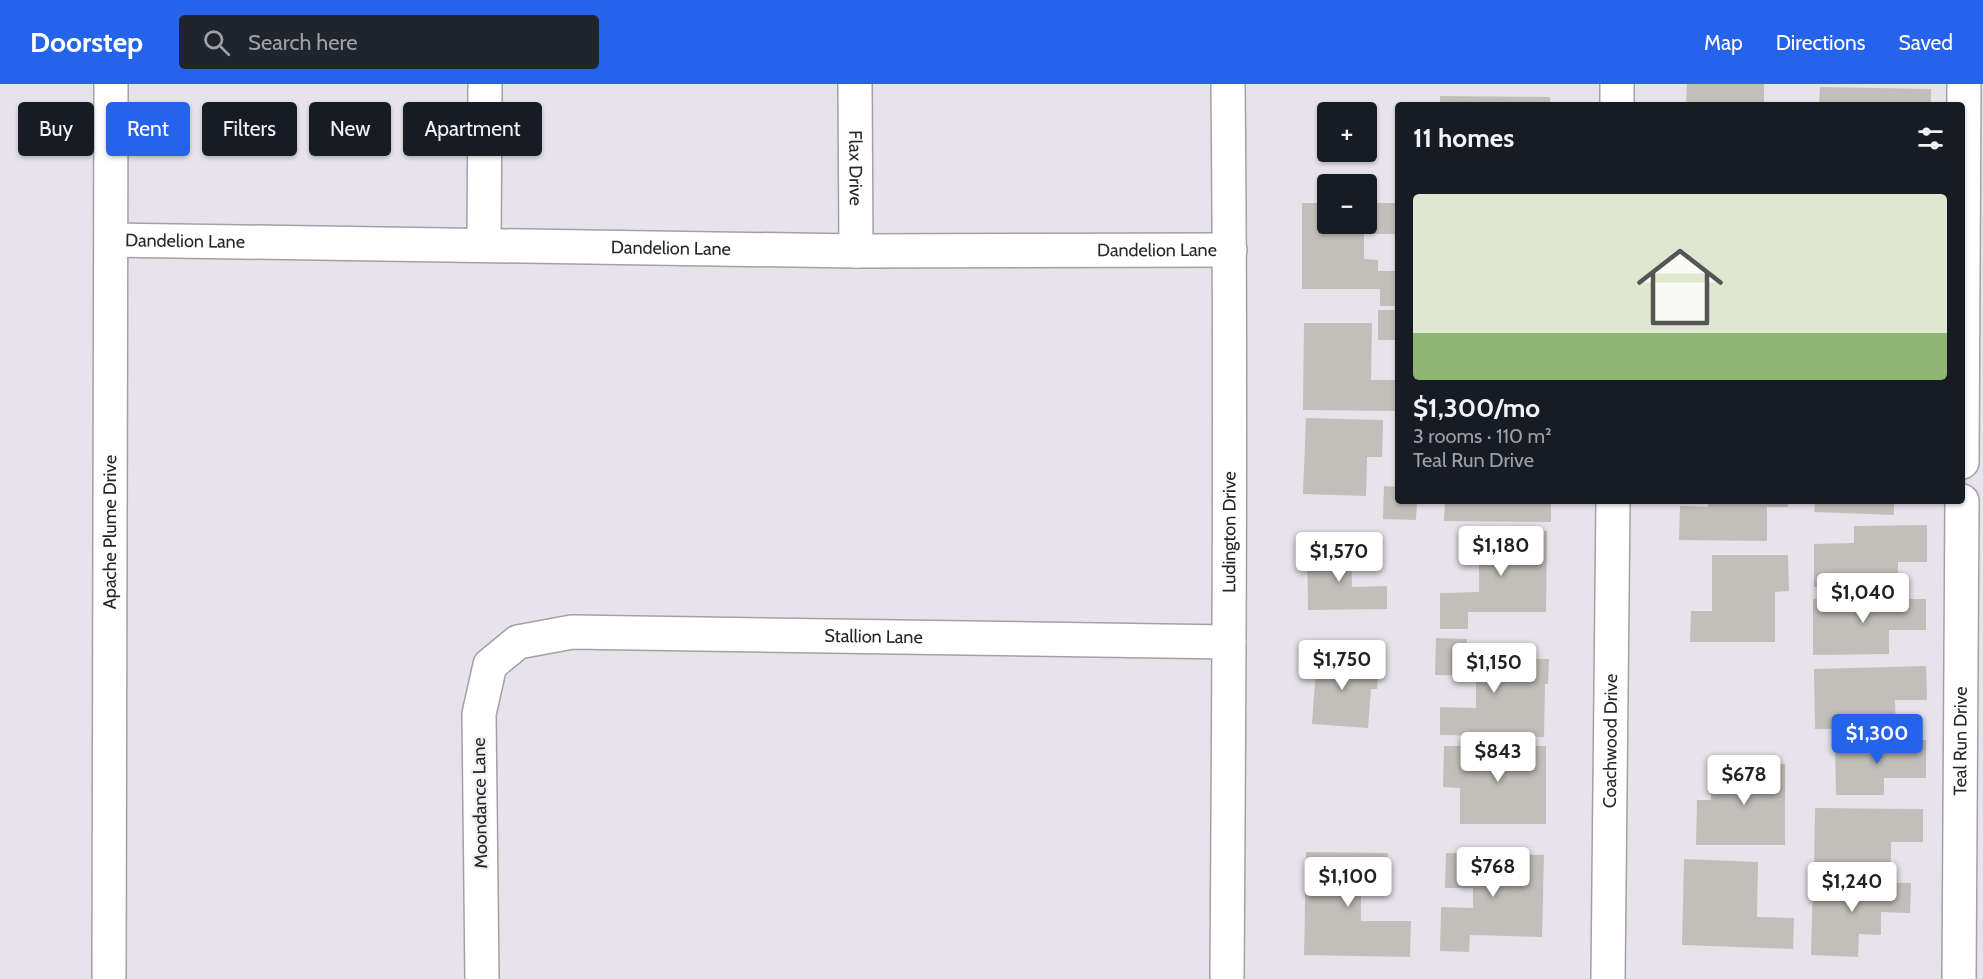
<!DOCTYPE html>
<html lang="en">
<head>
<meta charset="utf-8">
<style>
	:root { --surface:#171b24; --page:#20242c; --text:#f1f3f6; --muted:#9ea1a6; --line:#363941; --accent:#2563eb }
	body { margin:0; font-family:Cabin,sans-serif; background:var(--page); color:var(--text); height:100vh; display:flex; flex-direction:column; font-size:22px; white-space:nowrap }
	* { box-sizing:border-box; margin:0 }
	p { font-size:20px; color:var(--muted) }
	.icon { flex:none; width:33px; height:33px; fill:none; stroke:currentColor; stroke-width:2; stroke-linecap:round; stroke-linejoin:round }
	.map { position:relative; flex:1; overflow:hidden }
	.sheet { position:absolute; left:1395px; top:18px; width:570px; height:402px; display:flex; flex-direction:column; background:var(--surface); border-radius:6px; box-shadow:0 2px 4px #0004 }
	.sheet>* { flex:none }
	.top-card { position:absolute; left:18px; top:18px; width:570px; height:54px; display:flex; gap:12px }
	.tools { position:absolute; left:1317px; top:18px; display:grid; gap:12px }
	.tools a { display:grid; place-items:center; width:60px; height:60px; border-radius:6px; background:var(--surface); box-shadow:0 2px 4px #0004; font-size:30px }
	.price { position:absolute; translate:-50% -51px; padding:0 14px; border-radius:6px; background:#fff; color:#222; font-size:20px; line-height:39px; filter:drop-shadow(0 2px 3px #0008) }
	.price::after { content:''; position:absolute; left:50%; top:36px; width:18px; height:14px; margin-left:-9px; background:inherit; clip-path:polygon(0 0,100% 0,50% 100%) }
	.price.active { background:var(--accent); color:#fff }
	ul { padding:0; list-style:none }
	li { display:grid; align-content:center; gap:12px; height:318px; padding:0 18px }
	li+li { border-top:2px solid var(--line) }
	li span { display:grid; place-items:center; height:186px; border-radius:6px; color:#555 }
	li>.icon { margin-inline-start:auto }
	span .icon { width:108px; height:108px; fill:#fffc; stroke-width:1 }
	li b { font-size:26px }
	h2 { display:flex; justify-content:space-between; align-items:center; height:72px; padding:0 18px; font-size:26px }
	.pill { padding:0 21px; border-radius:6px; background:var(--surface); box-shadow:0 2px 4px #0004; font-size:21px; line-height:54px }
	.pill.active { background:var(--accent); color:#fff }
	header { display:flex; align-items:center; gap:36px; box-sizing:border-box; height:84px; padding:0 30px; background:var(--accent); color:#fff }
	header strong { font-size:28px }
	nav { display:flex; gap:33px; margin-inline-start:auto; font-size:21px }
	.search { width:420px; height:54px; background:var(--page); display:flex; align-items:center; gap:15px; box-sizing:border-box; padding:0 21px; border-radius:6px; color:var(--muted); font-size:22px }
	.map>svg:first-child { display:block }
	.building { fill:#c1bfb9 }
	.lines { fill:none; stroke-linecap:round; stroke-linejoin:round }
	.minor-casing { stroke:#a3a0a7; stroke-width:36 }
	.minor { stroke:#fff; stroke-width:33 }
	.labels { text-anchor:middle; dominant-baseline:central; stroke-width:4.5; stroke-linejoin:round; paint-order:stroke }
	.street-label { font-size:18px; fill:#272628; stroke:#f3f1f8 }
</style>
</head>
<body>
<header>
<strong>Doorstep</strong>
<div class="search"><svg class="icon" aria-label="search" viewBox="0 0 24 24"><circle cx="10" cy="10" r="6"/><path d="M15 15l6 6"/></svg>Search here</div>
<nav><a>Map</a><a>Directions</a><a>Saved</a></nav>
</header>
<div class="map">
<svg width="1983" height="895" viewBox="0 0 1983 895">
	<rect width="100%" height="100%" fill="#e6e4ea"/>
	<path class="building" d="M1687,0H1764V21H1686Z
		M1820,3L1931,5V21H1819Z
		M1440,12L1550,13V21H1440Z
		M1302,119H1328V140H1366V119H1398V150H1364V175L1378,176V187H1398V222H1380V205H1302Z
		M1378,226H1398V256H1378Z
		M1304,239H1372L1371,296H1398V327L1303,326Z
		M1306,334L1383,336L1382,373H1367L1366,412L1303,410Z
		M1384,402L1398,403V417H1417L1416,436L1383,435Z
		M1445,417H1551V438L1444,437Z
		M1708,417H1788V423H1767V457L1679,456L1680,422L1708,423Z
		M1815,417H1894V431L1814,428Z
		M1927,441V478H1898V502L1814,503V460L1854,459V442Z
		M1465,447H1547L1546,528H1468V545H1440V509L1479,508V473H1465Z
		M1307,464H1351L1352,503L1387,502V525L1308,526Z
		M1712,471H1788L1789,507L1775,508V558H1690L1691,527H1712Z
		M1813,515H1926V546H1889V570L1813,571Z
		M1436,554L1467,555L1466,574L1549,575L1548,600H1545L1544,653L1440,651V623L1476,624V592L1435,591Z
		M1317,570L1366,573L1365,591L1378,592L1377,605H1371L1368,644L1312,640Z
		M1926,582L1927,616H1895L1896,644L1815,645L1814,585Z
		M1926,656V694H1884V711H1836L1835,658Z
		M1444,662H1546V740H1460V704L1443,703Z
		M1711,680H1785V761H1696L1697,716H1711Z
		M1815,724L1923,725V758H1891V785H1814Z
		M1306,768L1388,769V801H1361V837H1411L1410,873L1304,871Z
		M1446,769L1544,771L1542,853L1470,851L1469,868L1440,867L1441,823L1473,824V804H1445Z
		M1684,775L1758,778L1757,833L1794,834L1793,865L1682,861Z
		M1813,797L1911,799L1910,829L1881,828V851L1859,850L1858,873L1811,871Z"/>
	<g class="lines">
		<g class="minor-casing">
			<g id="minor">
				<path id="s1" d="M855,0L856,167"/>
				<path d="M1617,21V0"/>
				<path id="s2" d="M111,156L856,167L1230,166"/>
				<path d="M484,161L485,0"/>
				<path d="M1962,378L1964,0"/>
				<path id="s3" d="M109,895L111,0"/>
				<path id="s4" d="M482,895L479,630L490,581L518,558L572,548L1229,558"/>
				<path id="s5" d="M1227,895C1229,597 1231,298 1228,0"/>
				<path id="s6" d="M1608,895L1613,417"/>
				<path id="s7" d="M1959,895L1962,417"/>
			</g>
		</g>
		<use href="#minor" class="minor"/>
	</g>
	<g class="labels">
		<g class="street-label">
			<text stroke="none"><textPath href="#s1" startOffset="84">Flax Drive</textPath></text>
			<text stroke="none"><textPath href="#s2" startOffset="74">Dandelion Lane</textPath></text>
			<text stroke="none"><textPath href="#s2" startOffset="560">Dandelion Lane</textPath></text>
			<text stroke="none"><textPath href="#s2" startOffset="1046">Dandelion Lane</textPath></text>
			<text stroke="none"><textPath href="#s5" startOffset="447">Ludington Drive</textPath></text>
			<text stroke="none"><textPath href="#s3" startOffset="447">Apache Plume Drive</textPath></text>
			<text stroke="none"><textPath href="#s4" startOffset="708">Stallion Lane</textPath></text>
			<text stroke="none"><textPath href="#s6" startOffset="238">Coachwood Drive</textPath></text>
			<text stroke="none"><textPath href="#s7" startOffset="238">Teal Run Drive</textPath></text>
			<text transform="translate(480 719) rotate(-91)">Moondance Lane</text>
		</g>
	</g>
</svg>
<div class="tools">
<a>+</a>
<a>−</a>
</div>
<b class="price" style="left:1501px;top:493px">$1,180</b>
<b class="price" style="left:1339px;top:499px">$1,570</b>
<b class="price" style="left:1863px;top:540px">$1,040</b>
<b class="price" style="left:1342px;top:607px">$1,750</b>
<b class="price" style="left:1494px;top:610px">$1,150</b>
<b class="price active" style="left:1877px;top:681px">$1,300</b>
<b class="price" style="left:1498px;top:699px">$843</b>
<b class="price" style="left:1744px;top:722px">$678</b>
<b class="price" style="left:1493px;top:814px">$768</b>
<b class="price" style="left:1348px;top:824px">$1,100</b>
<b class="price" style="left:1852px;top:829px">$1,240</b>
<div class="top-card">
<a class="pill">Buy</a>
<a class="pill active">Rent</a>
<a class="pill">Filters</a>
<a class="pill">New</a>
<a class="pill">Apartment</a>
</div>
<section class="sheet">
<h2>11 homes<svg class="icon" aria-label="filters" viewBox="0 0 24 24"><path d="M4 7h16M4 17h16"/><circle cx="9" cy="7" r="2"/><circle cx="15" cy="17" r="2"/></svg></h2>
<ul>
<li><span style="background:linear-gradient(#dfe7d0 75%,#8fb573 0)"><svg class="icon" aria-label="home" viewBox="0 0 24 24"><path d="M3 11l9-7 9 7M6 9v11h12V9"/></svg></span><div><b>$1,300/mo</b><p>3 rooms · 110 m²</p><p>Teal Run Drive</p></div></li>
</ul>
</section>
</div>
</body>
</html>
